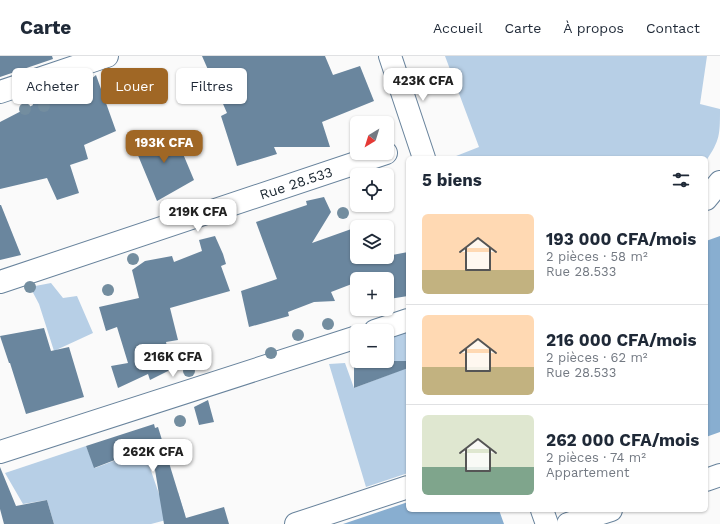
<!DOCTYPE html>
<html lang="fr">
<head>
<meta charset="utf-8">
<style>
	:root { --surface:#fff; --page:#f6f6f7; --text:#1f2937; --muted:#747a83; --line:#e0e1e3; --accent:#a06725 }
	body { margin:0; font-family:"Work Sans",sans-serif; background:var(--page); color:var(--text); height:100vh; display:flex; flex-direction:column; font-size:15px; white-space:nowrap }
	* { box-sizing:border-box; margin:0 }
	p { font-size:13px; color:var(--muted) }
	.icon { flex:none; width:22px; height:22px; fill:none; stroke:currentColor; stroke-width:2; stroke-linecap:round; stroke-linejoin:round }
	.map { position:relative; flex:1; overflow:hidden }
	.sheet { position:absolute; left:406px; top:100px; width:302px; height:356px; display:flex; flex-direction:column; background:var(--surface); border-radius:6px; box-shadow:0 1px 3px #0004 }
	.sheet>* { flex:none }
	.top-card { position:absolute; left:12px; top:12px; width:334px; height:36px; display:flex; gap:8px }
	.needle { width:26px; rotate:218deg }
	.controls { position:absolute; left:350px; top:60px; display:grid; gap:8px }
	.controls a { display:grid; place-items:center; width:44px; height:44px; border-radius:6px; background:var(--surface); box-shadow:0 1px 3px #0004; font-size:20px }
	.price { position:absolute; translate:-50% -34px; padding:0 9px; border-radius:8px; background:#fff; color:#222; font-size:13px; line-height:26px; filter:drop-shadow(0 1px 2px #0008) }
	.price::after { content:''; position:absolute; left:50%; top:24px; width:12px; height:9px; margin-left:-6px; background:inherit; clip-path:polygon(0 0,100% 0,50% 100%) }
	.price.on { background:var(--accent); color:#fff }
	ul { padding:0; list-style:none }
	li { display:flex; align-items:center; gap:12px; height:100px; padding:0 16px }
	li+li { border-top:1px solid var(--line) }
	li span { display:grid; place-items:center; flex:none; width:112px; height:80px; border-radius:6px; color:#555 }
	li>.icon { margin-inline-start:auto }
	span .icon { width:48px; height:48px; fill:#fffc; stroke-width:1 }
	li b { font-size:17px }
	h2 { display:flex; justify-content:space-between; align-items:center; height:48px; padding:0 16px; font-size:17px }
	.chip { padding:0 14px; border-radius:6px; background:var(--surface); box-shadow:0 1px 3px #0004; font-size:14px; line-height:36px }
	.chip.on { background:var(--accent); color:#fff }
	header { display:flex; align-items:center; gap:24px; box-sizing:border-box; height:56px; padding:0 20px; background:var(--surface); border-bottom:1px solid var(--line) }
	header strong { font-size:19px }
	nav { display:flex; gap:22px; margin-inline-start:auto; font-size:14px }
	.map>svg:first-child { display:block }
	.green { fill:#b7cfe6 }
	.water { fill:#88aed0 }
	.building { fill:#6a869e }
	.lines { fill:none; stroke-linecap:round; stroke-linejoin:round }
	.minor-casing { stroke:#68839c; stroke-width:24 }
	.minor { stroke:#fff; stroke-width:22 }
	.tree { fill:#738d9f }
	.labels { text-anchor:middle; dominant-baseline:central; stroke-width:3; stroke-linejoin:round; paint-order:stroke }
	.street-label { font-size:14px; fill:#1b2731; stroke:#fff }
</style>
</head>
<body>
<header>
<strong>Carte</strong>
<nav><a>Accueil</a><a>Carte</a><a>À propos</a><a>Contact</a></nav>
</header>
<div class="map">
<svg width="720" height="468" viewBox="0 0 720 468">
	<rect width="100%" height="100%" fill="#fafafa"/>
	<path class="green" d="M445,0H707L700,48L720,53C720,79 720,84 706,105V102H451L479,91Z
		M51,227L63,242L77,240L93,277L54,295L39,248L30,231Z
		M408,270V417L366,431L329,308L345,307L354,332L396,316L387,287V275Z
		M161,387L170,410L149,409L159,438L178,436L185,459L151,468H54L47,444L23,448L5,417L86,390L95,412Z"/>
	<path class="water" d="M720,180V376L706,381V185Z
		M408,446V454H499L504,468H343Z"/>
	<path class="building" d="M0,0H52L53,3L0,21Z
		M202,0H325L333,19L360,10L374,45L322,66L330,91H274L277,98L237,110L221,60L227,57Z
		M96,19L116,75L84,89L88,103L70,109L79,137L57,144L47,122L0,133V66L33,49L32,46L65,33L68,42Z
		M173,74L194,124L157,145L137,97V86Z
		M324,141L331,156L312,187L357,171V201H387V200L408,196V240L389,243L387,236V223H357V226L331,236L335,245L314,246L288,256L289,260L249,271L241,235L277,223L256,166L307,149L306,145Z
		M0,149H1L21,199L0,204Z
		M215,180L223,198L226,208L221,210L230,235L170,252L178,284L166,286L172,313L150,324L148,318L118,332L111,310L128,307L117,271L106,275L99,251L139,242L132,214L145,205L172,200L174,206L202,195L199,184Z
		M44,272L51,295L69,291L84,341L26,358L10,307H9L0,280Z
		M354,305H408V312L354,332Z
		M208,344L214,366L199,369L194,351Z
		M154,368L155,372L158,371L186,462L224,451L229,468H164L151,390L94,412L86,390Z
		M0,411L16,450L47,444L54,468H4L0,453Z"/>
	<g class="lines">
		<g class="minor-casing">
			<g id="minor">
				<path d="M390,0L424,102"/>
				<path d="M0,36L107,0"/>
				<path d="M706,143L720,126"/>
				<path id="s1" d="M0,226L386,97"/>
				<path d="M375,275L408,264"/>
				<path d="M0,396L357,281"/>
				<path d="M706,424L720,419"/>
				<path d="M542,454L547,468"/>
				<path d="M296,468L408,431"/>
				<path d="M568,468L611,454"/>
			</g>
		</g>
		<use href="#minor" class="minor"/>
	</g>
	<g class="tree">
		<circle cx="44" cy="50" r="6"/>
		<circle cx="25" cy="53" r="6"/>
		<circle cx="343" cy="157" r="6"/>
		<circle cx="133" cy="203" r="6"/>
		<circle cx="30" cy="231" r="6"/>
		<circle cx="108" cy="234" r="6"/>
		<circle cx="328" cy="268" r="6"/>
		<circle cx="298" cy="279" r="6"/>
		<circle cx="271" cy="297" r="6"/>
		<circle cx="189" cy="315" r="6"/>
		<circle cx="180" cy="365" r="6"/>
	</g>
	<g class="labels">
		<g class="street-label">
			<text stroke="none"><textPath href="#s1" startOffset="312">Rue 28.533</textPath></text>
		</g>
	</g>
</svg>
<div class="controls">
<a><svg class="needle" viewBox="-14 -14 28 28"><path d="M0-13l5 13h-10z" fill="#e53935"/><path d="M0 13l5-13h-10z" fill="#747a83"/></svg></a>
<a><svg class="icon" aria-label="locate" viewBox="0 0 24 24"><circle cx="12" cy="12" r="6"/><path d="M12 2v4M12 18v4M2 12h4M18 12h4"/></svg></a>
<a><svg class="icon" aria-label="layers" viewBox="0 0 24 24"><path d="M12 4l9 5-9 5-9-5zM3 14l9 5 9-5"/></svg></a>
<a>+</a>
<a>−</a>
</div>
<b class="price" style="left:423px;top:46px">423K CFA</b>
<b class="price on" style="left:164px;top:108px">193K CFA</b>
<b class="price" style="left:198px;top:177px">219K CFA</b>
<b class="price" style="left:173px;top:322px">216K CFA</b>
<b class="price" style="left:153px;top:417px">262K CFA</b>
<div class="top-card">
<a class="chip">Acheter</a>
<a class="chip on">Louer</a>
<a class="chip">Filtres</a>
</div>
<section class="sheet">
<h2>5 biens<svg class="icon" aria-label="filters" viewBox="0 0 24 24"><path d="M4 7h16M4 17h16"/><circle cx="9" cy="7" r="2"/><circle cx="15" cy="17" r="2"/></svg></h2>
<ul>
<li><span style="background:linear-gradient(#ffd9b3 70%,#c2b280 0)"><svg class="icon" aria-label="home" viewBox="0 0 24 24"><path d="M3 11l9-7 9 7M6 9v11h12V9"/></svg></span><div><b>193 000 CFA/mois</b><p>2 pièces · 58 m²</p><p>Rue 28.533</p></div></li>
<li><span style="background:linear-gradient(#ffd9b3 65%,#c2b280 0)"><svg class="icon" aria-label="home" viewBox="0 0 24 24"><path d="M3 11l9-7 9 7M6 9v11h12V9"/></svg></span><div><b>216 000 CFA/mois</b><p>2 pièces · 62 m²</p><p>Rue 28.533</p></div></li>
<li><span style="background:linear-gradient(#dfe7d0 65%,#7fa58c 0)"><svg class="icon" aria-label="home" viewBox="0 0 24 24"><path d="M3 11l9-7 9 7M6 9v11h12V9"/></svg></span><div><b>262 000 CFA/mois</b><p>2 pièces · 74 m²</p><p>Appartement</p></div></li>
</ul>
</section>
</div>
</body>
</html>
